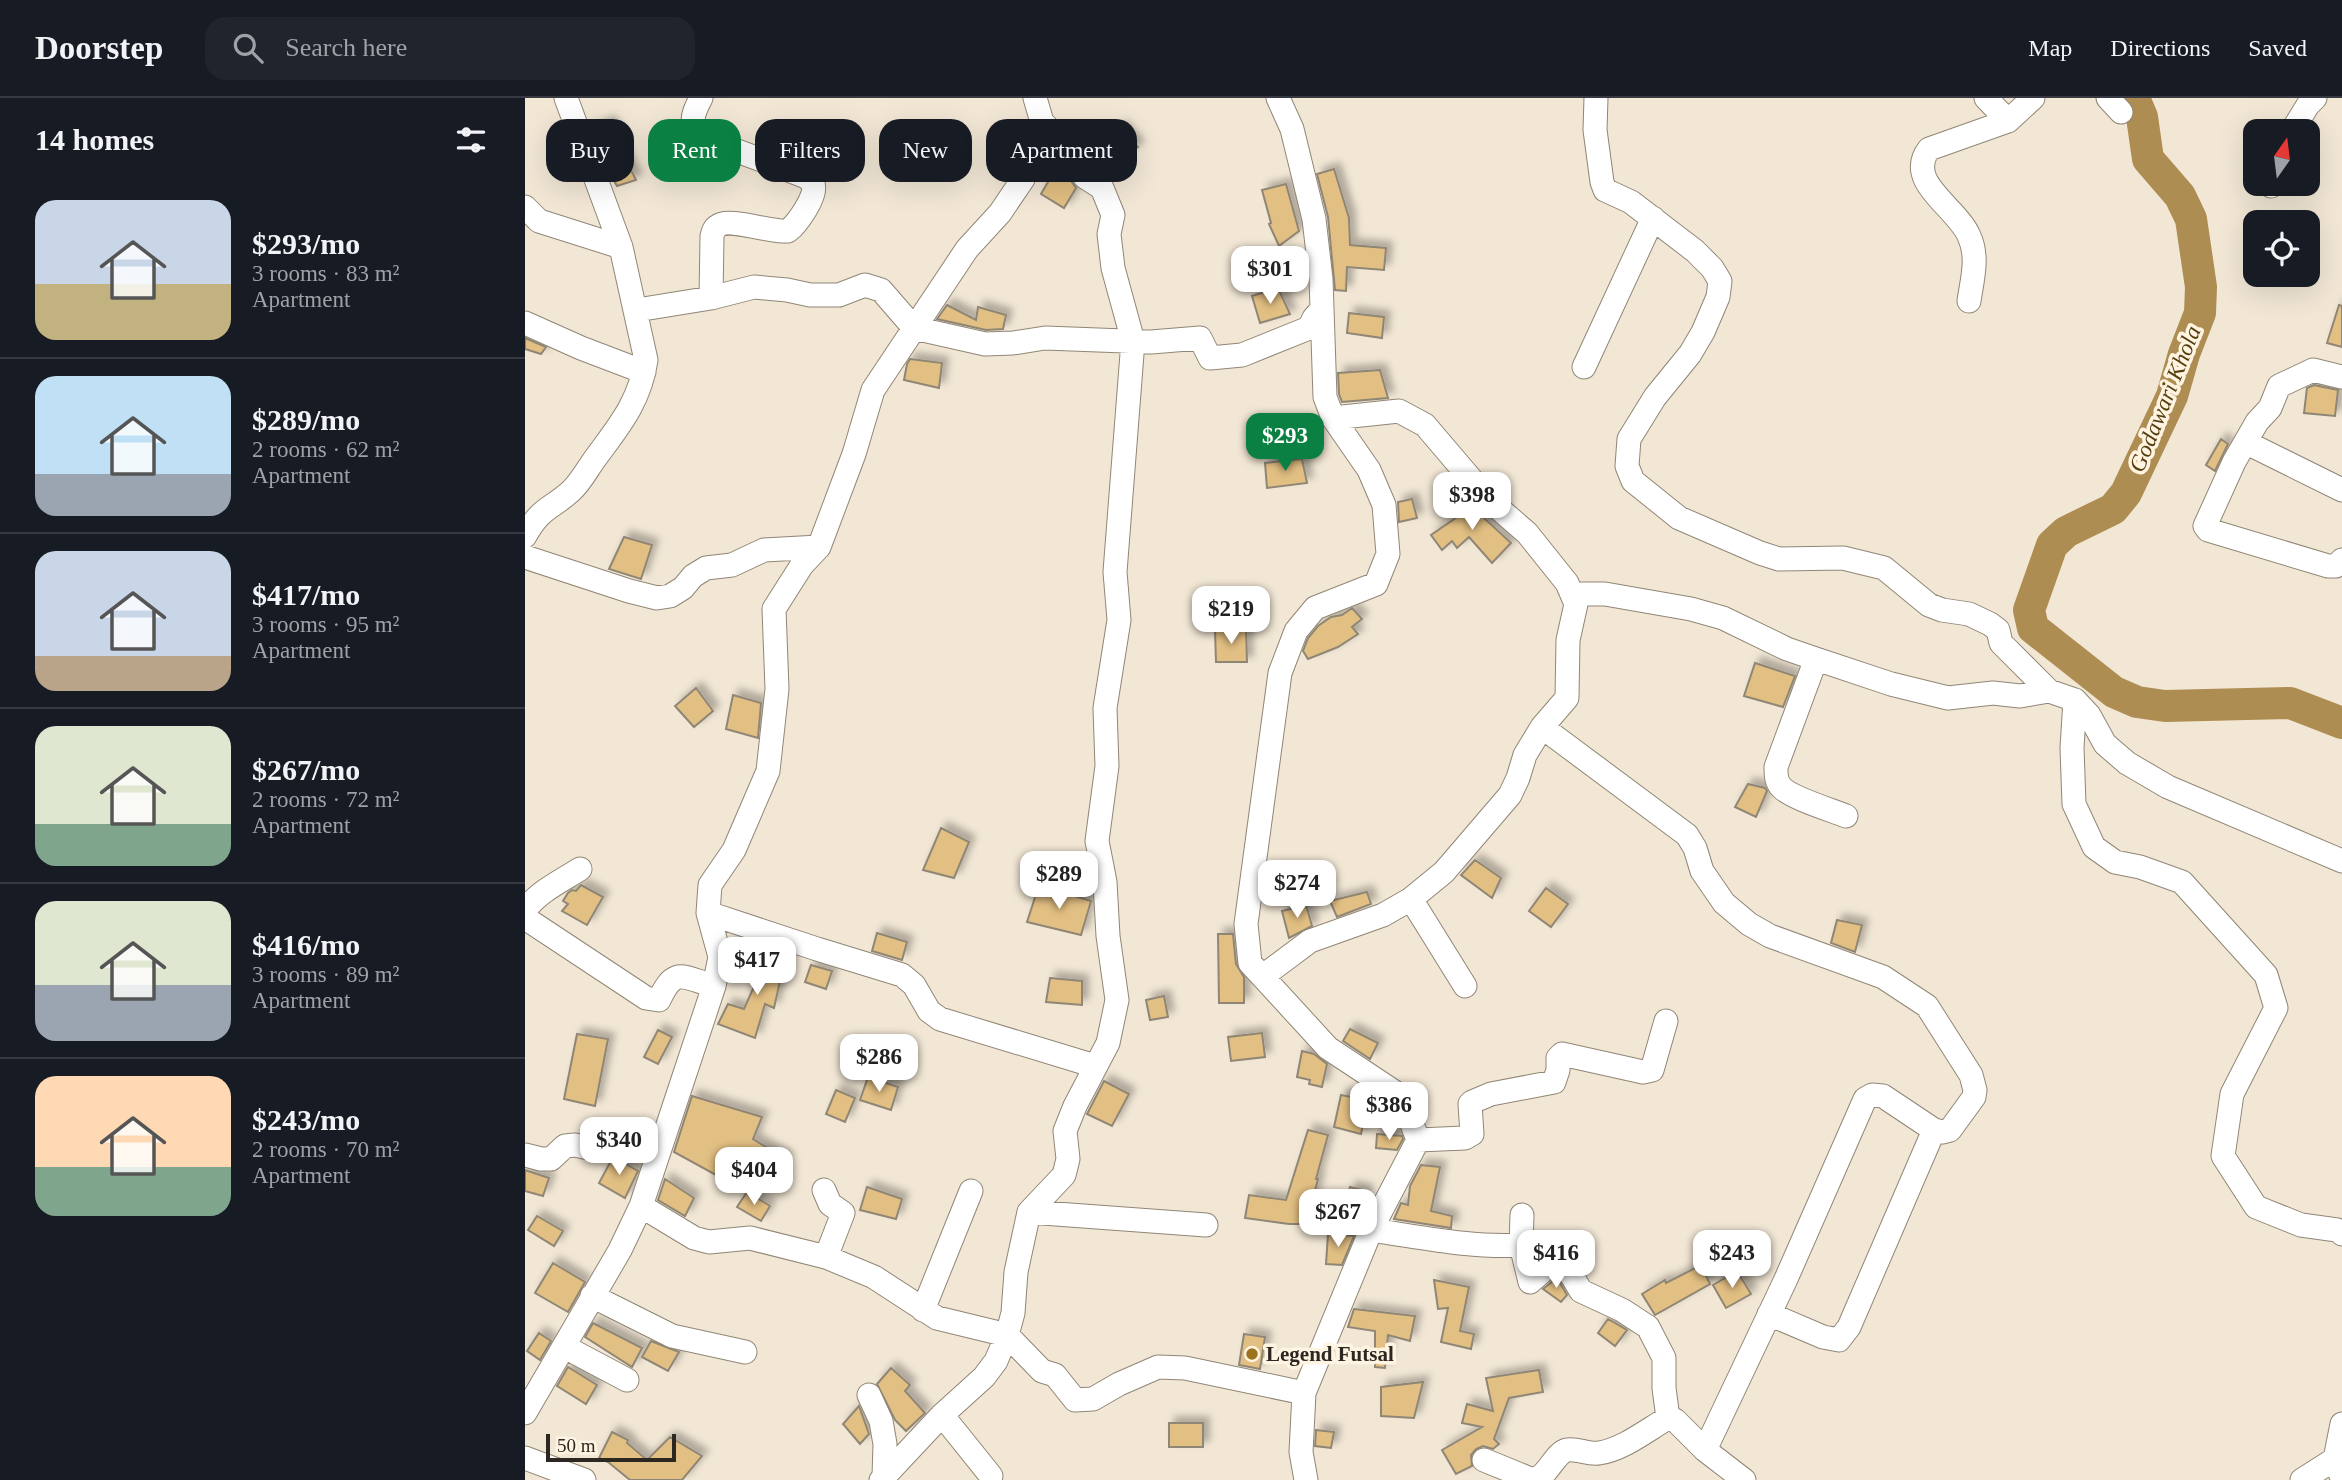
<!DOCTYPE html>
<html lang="en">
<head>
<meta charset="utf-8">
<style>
	:root { --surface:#171b24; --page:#20242c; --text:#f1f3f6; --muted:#9ea1a6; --line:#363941; --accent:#0b8043 }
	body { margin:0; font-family:"Times New Roman",serif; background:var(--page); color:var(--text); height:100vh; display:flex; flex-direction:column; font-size:26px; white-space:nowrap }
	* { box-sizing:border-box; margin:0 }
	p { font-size:23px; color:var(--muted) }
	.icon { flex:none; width:38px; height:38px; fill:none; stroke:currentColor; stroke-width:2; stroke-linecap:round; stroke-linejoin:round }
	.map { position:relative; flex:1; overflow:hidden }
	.drawer { display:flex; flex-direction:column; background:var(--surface); width:525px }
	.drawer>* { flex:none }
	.banner { position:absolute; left:21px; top:21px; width:665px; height:63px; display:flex; gap:14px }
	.needle { width:46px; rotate:14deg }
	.buttons { position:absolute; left:1718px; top:21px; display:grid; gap:14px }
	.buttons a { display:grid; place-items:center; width:77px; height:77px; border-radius:14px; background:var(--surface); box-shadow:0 7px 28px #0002; font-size:35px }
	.scale { position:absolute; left:21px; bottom:18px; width:130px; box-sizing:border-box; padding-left:7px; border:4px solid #2c2821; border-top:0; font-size:19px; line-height:24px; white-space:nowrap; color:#2c2821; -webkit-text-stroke:5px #fff4e2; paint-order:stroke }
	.price { position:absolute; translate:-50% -60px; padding:0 16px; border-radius:14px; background:#fff; color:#222; font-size:23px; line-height:46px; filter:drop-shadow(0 2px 4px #0008) }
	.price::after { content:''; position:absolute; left:50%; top:42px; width:21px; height:16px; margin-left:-10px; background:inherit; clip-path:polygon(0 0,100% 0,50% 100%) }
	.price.active { background:var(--accent); color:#fff }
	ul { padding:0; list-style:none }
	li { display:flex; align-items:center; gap:21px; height:175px; padding:0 35px }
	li+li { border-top:2px solid var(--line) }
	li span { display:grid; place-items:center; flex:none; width:196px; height:140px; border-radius:21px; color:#555 }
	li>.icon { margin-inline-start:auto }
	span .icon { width:84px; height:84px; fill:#fffc; stroke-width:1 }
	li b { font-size:30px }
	h2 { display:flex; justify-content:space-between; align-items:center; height:84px; padding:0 35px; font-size:30px }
	.tag { padding:0 24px; border-radius:21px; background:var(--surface); box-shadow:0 7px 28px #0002; font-size:24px; line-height:63px }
	.tag.active { background:var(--accent); color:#fff }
	header { display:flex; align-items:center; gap:42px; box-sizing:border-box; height:98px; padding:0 35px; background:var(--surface); border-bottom:2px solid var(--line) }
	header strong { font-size:33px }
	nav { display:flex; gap:38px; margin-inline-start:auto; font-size:24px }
	.search { width:490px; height:63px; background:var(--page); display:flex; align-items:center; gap:18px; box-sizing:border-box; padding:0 24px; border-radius:21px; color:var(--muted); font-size:26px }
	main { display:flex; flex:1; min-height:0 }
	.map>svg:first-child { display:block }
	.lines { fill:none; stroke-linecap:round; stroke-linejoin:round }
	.river { stroke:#ae8d52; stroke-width:32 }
	.building { fill:#e2bf83; stroke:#908675; stroke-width:2; filter:url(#shadow) }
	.minor-casing { stroke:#908675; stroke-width:25 }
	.minor { stroke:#fff; stroke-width:23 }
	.poi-dot { fill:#9b7320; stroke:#fff4e2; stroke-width:2.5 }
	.labels { text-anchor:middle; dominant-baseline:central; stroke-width:7; stroke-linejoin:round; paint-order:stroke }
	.poi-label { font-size:21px; font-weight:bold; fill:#2c2821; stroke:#fff4e2; text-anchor:start }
	.water-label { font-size:23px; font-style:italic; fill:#563f0e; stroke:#fff4e2 }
</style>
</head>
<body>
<header>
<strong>Doorstep</strong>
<div class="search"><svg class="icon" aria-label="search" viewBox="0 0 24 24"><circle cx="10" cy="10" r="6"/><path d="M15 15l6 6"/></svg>Search here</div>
<nav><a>Map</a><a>Directions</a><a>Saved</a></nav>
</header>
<main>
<section class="drawer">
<h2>14 homes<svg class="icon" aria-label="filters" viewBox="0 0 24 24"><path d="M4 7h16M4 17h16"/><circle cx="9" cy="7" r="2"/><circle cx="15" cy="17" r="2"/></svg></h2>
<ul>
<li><span style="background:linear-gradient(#c9d6e8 60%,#c2b280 0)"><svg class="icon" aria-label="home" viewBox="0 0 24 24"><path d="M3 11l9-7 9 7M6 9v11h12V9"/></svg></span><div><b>$293/mo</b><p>3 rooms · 83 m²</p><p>Apartment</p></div></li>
<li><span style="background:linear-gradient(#bfe0f5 70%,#9aa5b1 0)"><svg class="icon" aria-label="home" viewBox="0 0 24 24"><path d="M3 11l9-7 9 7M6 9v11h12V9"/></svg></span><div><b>$289/mo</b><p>2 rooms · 62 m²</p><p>Apartment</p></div></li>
<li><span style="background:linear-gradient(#c9d6e8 75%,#b9a48a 0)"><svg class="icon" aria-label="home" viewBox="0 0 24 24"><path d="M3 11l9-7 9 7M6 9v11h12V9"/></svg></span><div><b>$417/mo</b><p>3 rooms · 95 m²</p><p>Apartment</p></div></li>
<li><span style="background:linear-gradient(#dfe7d0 70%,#7fa58c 0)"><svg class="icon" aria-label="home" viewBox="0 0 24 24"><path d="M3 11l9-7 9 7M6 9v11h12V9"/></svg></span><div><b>$267/mo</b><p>2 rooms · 72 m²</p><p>Apartment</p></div></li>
<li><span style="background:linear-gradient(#dfe7d0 60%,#9aa5b1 0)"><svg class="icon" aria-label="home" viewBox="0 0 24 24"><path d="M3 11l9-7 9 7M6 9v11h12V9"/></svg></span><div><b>$416/mo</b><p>3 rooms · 89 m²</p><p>Apartment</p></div></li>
<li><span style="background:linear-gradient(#ffd9b3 65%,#7fa58c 0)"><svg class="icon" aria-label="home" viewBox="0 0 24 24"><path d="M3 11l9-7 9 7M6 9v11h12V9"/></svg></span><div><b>$243/mo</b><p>2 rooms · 70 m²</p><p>Apartment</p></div></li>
</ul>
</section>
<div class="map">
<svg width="1817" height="1382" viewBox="0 0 1817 1382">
	<defs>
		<filter id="shadow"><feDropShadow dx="6" dy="-6" stdDeviation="3.5" flood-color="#0004"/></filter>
	</defs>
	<rect width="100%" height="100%" fill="#f2e7d5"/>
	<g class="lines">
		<path class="river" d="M1609,0L1617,19L1623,61L1655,98L1666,121L1676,189L1675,215L1659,256L1647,298L1601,395L1588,411L1541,434L1527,447L1504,512L1508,530L1589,594L1612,604L1640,608L1765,605L1817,625"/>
	</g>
	<path class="building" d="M84,24L98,47L94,48L111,82L92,88L82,71L67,31Z
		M596,29L613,49L587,65L573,46Z
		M533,67L537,70L551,90L539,110L516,96Z
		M809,71L824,120L825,147L861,150L859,172L822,169L821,193L810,192L803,119L792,76Z
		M761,86L774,133L754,148L744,126L746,125L737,92Z
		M753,190L765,216L735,225L727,198Z
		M422,207L451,222L453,209L481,217L478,231L461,232L412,221Z
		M1814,207L1817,208V249L1802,245Z
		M824,215L859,219L857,240L822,235Z
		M0,240L21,249L16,256L0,251Z
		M385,261L417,265L414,290L379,282L382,266Z
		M855,272L863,300L817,304L814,296L813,275Z
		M1789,287L1813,292L1810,318L1779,315L1782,290Z
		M1696,341L1703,346L1690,373L1681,367Z
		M777,361L782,385L742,390L740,365Z
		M887,401L892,420L874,424L873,404Z
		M944,401L961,418L959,420L986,445L967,465L944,439L932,450L927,443L917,452L906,437L932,419L930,417Z
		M99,439L127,447L116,481L84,471Z
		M827,510L837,521L827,529L833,536L813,549L783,561L778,553L783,540L793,528L806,519L817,517Z
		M721,531L722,564H691L690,532Z
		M1230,565L1270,578L1258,609L1219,598Z
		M171,590L188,613L169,629L150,608Z
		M208,597L236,605L233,640L201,631Z
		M1223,686L1240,690L1242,693L1231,719L1210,709Z
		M416,730L444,744L429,780L398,772Z
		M950,762L976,780L967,800L936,777Z
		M56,787L78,799L62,827L37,813L43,806L38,803L43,795L47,792L51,793Z
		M514,787L566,803L556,837L502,824Z
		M1021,790L1043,806L1026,829L1004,813Z
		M842,794L846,806L812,819L805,803Z
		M781,807L787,828L764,840L757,813Z
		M1312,822L1337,827L1330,854L1306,845Z
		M352,835L382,844L377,862L347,853Z
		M693,836H708L711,866L719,879V905H694Z
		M241,849L261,856L249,910L240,906L230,940L193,926L203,906L219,911L236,873Z
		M286,867L307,873L301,891L280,884Z
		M525,880L557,883V907L521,904Z
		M639,898L643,919L625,922L621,902Z
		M825,931L853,945L845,961L818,943Z
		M133,932L147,939L133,966L119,959Z
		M737,935L740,959L706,963L703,939Z
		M52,936L83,941L70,1008L39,1001Z
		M328,946L356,956L348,978L320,967Z
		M777,953L789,956L802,966L797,989L784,986L785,982L772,979Z
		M343,979L373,989L366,1012L335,1002Z
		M579,983L604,996L587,1028L562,1016Z
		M311,992L330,1000L320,1024L301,1016Z
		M816,997L843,1002L836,1036L809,1029Z
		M167,998L237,1019L228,1041L261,1061L222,1094L149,1054Z
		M783,1032L803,1037L791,1081H793L787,1104V1126H764L720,1120L724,1097L761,1102Z
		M852,1036L877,1038L878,1041L872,1052L851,1050Z
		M88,1059L113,1073L100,1100L74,1085Z
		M896,1067L915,1069L906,1113L927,1118L926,1130L869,1121L876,1105L883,1107L885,1088Z
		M0,1072L24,1080L18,1098L0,1093Z
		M140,1081L169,1100L160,1118L133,1102Z
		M342,1089L377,1101L371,1121L335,1112Z
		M825,1089L842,1093L837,1115L820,1111Z
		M222,1094L245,1108L236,1123L212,1109Z
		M12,1118L38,1133L29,1148L3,1132Z
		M803,1136L829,1138L817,1167L801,1166Z
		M28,1165L60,1184L43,1214L10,1195Z
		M1176,1167L1185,1186L1130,1217L1117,1196L1140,1182L1141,1185Z
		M1212,1173L1226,1196L1201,1210L1188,1187Z
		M1032,1180L1042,1197L1036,1204L1018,1191Z
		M909,1182L944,1189L935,1233L949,1236L946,1251L916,1244L923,1210L913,1211Z
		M829,1211L890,1218L885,1243L863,1237L860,1270L850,1269V1233L823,1229Z
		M1083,1221L1102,1232L1090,1248L1073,1235Z
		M68,1225L117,1250L107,1269L60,1239Z
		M14,1235L26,1243L15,1262L2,1253Z
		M719,1236L740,1239L735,1271L714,1267Z
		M126,1243L154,1254L143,1273L117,1259Z
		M43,1269L72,1287L61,1306L32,1288Z
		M366,1270L385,1287L380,1293L400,1315L381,1333L370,1322L352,1286Z
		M1014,1272L1018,1294L984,1300L969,1341L974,1346L968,1351L958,1348L951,1351L946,1357L947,1368L931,1376L917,1352L957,1329L937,1325L942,1306L968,1313L961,1280Z
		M898,1284L889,1320L856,1318V1289Z
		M334,1308L344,1336L335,1346L318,1326Z
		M644,1325H678V1349H644Z
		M791,1332L809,1334L806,1350L790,1348Z
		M87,1334L103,1342L102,1345L122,1362L145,1339L177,1358L157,1382H105L83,1364L74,1360Z"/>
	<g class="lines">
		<g class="minor-casing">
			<path id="minor" d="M41,0L96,149
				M176,0C165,21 164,28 183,42L279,78C283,80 286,82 288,86C293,97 272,126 263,133C247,135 203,119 193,128C189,130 188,134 187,138L186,200
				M753,0L767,31L789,121L796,181L800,299L808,320L844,372L859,407L863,456L851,486L790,510L771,533L755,575L721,826L725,865L803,950L877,999L893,1042L846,1132L779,1295L776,1354L781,1382
				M1071,0L1070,32L1077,84L1080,92L1106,104L1170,153L1187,170L1195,183L1193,199L1178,234L1165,256L1130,299L1104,341L1102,368L1108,383L1154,420L1235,455L1254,461L1318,460L1359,470L1404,507L1417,512L1444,516L1465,526L1473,532L1476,545L1524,593
				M1461,0L1483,23
				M1583,0L1596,14
				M1767,33L1783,7L1790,0
				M1746,88L1747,86
				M0,109L14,123L96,149L121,262C115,304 93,329 69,362C62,372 55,385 46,393C25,412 16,409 0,438
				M1444,203C1447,182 1454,159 1444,138C1432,109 1379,84 1404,51L1483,23L1508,0
				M112,212L186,200L229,189L262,192L285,197H314L340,187L356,192L389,230L460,246L488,245L520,240L626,244L675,240L685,260L717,257L784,230L789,220L796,212
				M0,225L56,250L119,274
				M1059,269L1128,120
				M1817,279L1788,272L1754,288L1745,310L1732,324L1709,364L1680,428L1683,432L1803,468H1811L1817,462
				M1722,345L1817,392
				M0,459L104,493L132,500L145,498L158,490L168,478L181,470L207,467L239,452L294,449
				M1047,496H1080L1166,511L1198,520L1262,551L1291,561L1366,586L1423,600L1468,595L1495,598L1524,593L1550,602L1564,617L1580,646L1602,665L1643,689L1817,763
				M1291,561L1251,669C1251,677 1251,684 1257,690C1267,700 1306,712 1321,718
				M1550,602L1547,650L1549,706L1569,749L1590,764L1615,769L1657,784L1741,877L1751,910L1707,996L1698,1058L1731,1109L1776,1127L1812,1132L1817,1136
				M1017,629L1162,737L1170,750L1177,773L1199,805L1224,826L1245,838L1358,879L1402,908L1446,977L1450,992L1449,999L1425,1032L1417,1034L1409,1032L1358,998L1347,997L1340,1001L1261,1181L1180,1352
				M886,801L940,888
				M0,812C13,794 36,783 55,771
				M183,815L292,851L377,877L389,887L404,913L415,921L570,968
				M0,820L121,900L134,902C150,868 157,879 189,888
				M738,878L785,843L858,817L886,801L919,774L985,697L993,680L1000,657L1017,629L1042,600L1043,542L1051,506L1042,485L1002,435L963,401L900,327L874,313L808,320
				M893,1042L940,1040L947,1036L945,1006L947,1004L966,996L1029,984L1033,972V960L1037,956L1118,974L1127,972L1141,923
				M0,1057L16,1061H26L40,1048L50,1047L68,1051
				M299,1092L305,1106L318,1115L301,1159
				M116,1108L169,1140L184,1144L225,1140L301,1159L349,1179L412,1220L482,1237L517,1273L530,1277L550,1302L568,1301L594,1286L633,1269L660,1270L779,1295
				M504,1114L681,1127
				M846,1132C896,1139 946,1150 996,1147L997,1117
				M996,1147L1005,1184L1035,1158L1056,1193L1097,1212L1123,1229L1139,1260V1290L1143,1320
				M67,1198L147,1238L220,1254
				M398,1212L446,1093
				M1244,1216L1298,1239L1314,1242L1324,1229L1409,1032
				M40,1249L102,1282
				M344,1297L356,1323L360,1346L359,1379
				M0,1315L95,1152L116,1108L189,888L195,859L183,815L185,787L209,752L243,673L252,591L249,511L277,467L294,449L329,356L348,292L442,151L475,115L498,81L517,24
				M417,1317L466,1378
				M1817,1326L1810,1361L1817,1380
				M0,1360L59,1382
				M959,1362L1008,1382
				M356,1382L417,1317L459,1279L471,1263L482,1237L488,1215L491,1174L504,1114L539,1077L543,1061L540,1033L550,1008L583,945L592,902L583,838L580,784L572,743L582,668L580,610L594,522L590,474L608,243L588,170L584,136L588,117L577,90L560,79L536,43L517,24L510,0
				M1010,1382C1024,1376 1030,1355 1042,1352C1052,1350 1064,1357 1074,1355C1099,1351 1122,1332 1143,1320L1150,1322L1180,1352L1219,1382
				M1777,1382L1810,1361"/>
		</g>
		<use href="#minor" class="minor"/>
	</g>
	<circle class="poi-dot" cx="727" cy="1256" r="7"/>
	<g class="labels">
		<g class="poi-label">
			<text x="741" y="1256">Legend Futsal</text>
		</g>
		<g class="water-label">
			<text transform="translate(1640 301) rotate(-68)">Godawari Khola</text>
		</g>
	</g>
</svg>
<div class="buttons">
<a><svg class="needle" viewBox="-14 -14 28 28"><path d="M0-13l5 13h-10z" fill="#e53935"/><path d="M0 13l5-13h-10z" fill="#9ea1a6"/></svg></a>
<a><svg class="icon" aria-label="locate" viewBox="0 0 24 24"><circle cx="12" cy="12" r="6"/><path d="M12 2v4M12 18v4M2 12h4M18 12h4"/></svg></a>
</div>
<div class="scale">50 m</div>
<b class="price" style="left:745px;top:208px">$301</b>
<b class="price active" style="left:760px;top:375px">$293</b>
<b class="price" style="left:947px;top:434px">$398</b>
<b class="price" style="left:706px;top:548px">$219</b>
<b class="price" style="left:534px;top:813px">$289</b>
<b class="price" style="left:772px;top:822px">$274</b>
<b class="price" style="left:232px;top:899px">$417</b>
<b class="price" style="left:354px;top:996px">$286</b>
<b class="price" style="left:864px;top:1044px">$386</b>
<b class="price" style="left:94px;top:1079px">$340</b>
<b class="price" style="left:229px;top:1109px">$404</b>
<b class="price" style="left:813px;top:1151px">$267</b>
<b class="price" style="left:1031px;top:1192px">$416</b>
<b class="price" style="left:1207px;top:1192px">$243</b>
<div class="banner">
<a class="tag">Buy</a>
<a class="tag active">Rent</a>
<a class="tag">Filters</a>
<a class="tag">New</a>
<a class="tag">Apartment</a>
</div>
</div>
</main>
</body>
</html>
